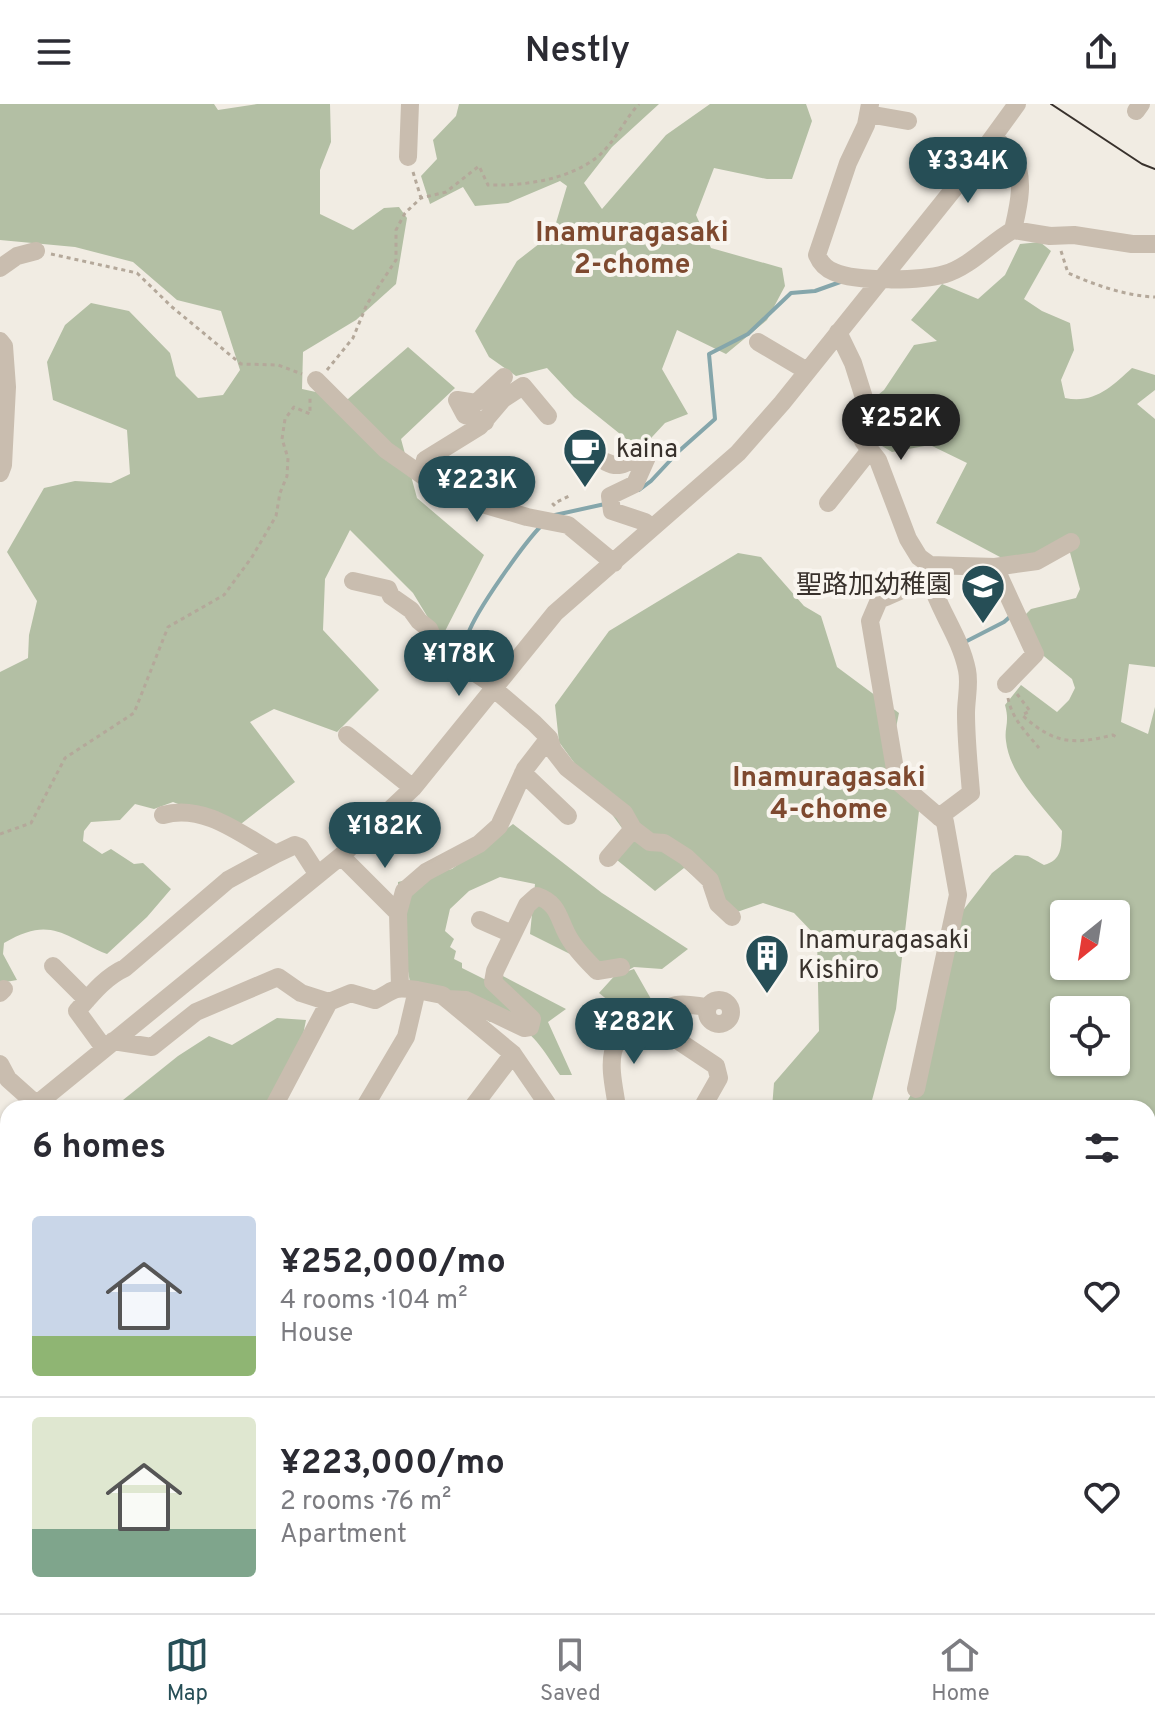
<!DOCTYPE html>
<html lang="en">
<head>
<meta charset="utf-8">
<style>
	:root { --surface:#fff; --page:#f2f2f3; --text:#2b2b33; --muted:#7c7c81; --line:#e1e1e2; --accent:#264e56 }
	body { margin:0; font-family:Overpass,"Noto Sans JP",sans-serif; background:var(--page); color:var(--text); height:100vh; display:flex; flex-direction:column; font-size:30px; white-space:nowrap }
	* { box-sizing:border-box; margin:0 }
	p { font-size:26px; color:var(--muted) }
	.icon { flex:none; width:44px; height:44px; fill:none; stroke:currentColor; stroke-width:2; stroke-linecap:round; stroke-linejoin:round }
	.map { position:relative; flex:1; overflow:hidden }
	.side { position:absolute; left:0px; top:996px; width:1156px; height:514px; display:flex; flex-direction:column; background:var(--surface); border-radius:24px 24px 0 0; box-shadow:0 2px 6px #0004 }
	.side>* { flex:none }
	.needle { width:52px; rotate:210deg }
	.fabs { position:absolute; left:1050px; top:796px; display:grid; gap:16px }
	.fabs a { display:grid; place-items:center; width:80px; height:80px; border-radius:8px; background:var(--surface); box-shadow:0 2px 6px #0004; font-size:40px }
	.price { position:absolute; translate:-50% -68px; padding:0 18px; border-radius:28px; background:var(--accent); color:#fff; font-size:26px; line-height:52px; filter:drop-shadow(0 2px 4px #0008) }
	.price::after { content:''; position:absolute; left:50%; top:48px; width:24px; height:18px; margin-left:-12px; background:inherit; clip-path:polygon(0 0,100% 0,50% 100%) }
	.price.active { background:#222; color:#fff }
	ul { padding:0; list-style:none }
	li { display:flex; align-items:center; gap:24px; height:200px; padding:0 32px }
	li+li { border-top:2px solid var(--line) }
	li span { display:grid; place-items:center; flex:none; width:224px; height:160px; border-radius:8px; color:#555 }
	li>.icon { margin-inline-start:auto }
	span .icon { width:96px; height:96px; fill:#fffc; stroke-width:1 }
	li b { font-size:34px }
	h2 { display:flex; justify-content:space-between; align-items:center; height:96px; padding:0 32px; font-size:34px }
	header { display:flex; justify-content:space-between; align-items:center; height:104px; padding:0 32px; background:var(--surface); font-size:36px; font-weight:600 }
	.tab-bar { display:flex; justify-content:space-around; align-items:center; height:112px; border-top:2px solid var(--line); background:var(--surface); font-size:22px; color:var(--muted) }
	.tab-bar a { display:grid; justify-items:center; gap:4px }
	.tab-bar .active { color:var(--accent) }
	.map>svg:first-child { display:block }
	.green { fill:#b3bfa4; fill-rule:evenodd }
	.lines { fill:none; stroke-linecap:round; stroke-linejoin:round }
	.stream { stroke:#85a6ab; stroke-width:4 }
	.path { stroke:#b4a89a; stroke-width:3; stroke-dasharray:4 4; stroke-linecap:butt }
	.minor { stroke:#c9bdaf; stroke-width:18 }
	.tram { stroke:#38312c; stroke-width:2 }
	.labels { text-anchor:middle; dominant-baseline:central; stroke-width:8; stroke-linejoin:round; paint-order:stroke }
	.poi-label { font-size:26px; fill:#38312c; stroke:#f9f5ef; text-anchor:start }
	.neighbourhood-label { font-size:28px; font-weight:bold; fill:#7e492f; stroke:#f9f5ef }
</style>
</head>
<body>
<header><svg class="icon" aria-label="menu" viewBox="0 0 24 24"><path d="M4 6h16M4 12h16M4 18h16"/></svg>Nestly<svg class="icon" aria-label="share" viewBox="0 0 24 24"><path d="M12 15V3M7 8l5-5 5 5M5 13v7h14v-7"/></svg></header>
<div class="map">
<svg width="1155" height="1509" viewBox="0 0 1155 1509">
	<rect width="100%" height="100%" fill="#f1ece3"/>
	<path class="green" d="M0,0H214L218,6L257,0H330L331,38L320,66V110L353,126L384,104L399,103L407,114L396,180L356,216L303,248L302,285L348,295L408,243L455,284L401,335L417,394L484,451L441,535L413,489L350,426L325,475L323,526L379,586L337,628L274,605L250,618L295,678L237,723L173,698L154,705L135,700L120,716L91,718L84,727L83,737L102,750L111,745L134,760L143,759L171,785L147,813L107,850C63,832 51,811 4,839L3,850L17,876L0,879V568L28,554L29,531L37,497L7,448L44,384L75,377L111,379L130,370L127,326L53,296L47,258L65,221L91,199L129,207L170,249L176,272L198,294L223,291L240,266L221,207L177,196L133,158L75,143L0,136Z
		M459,0H659L612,43L584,79L602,105L666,31L710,0H806L812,17L792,75H767L714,64L696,111L711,144L782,164L785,182L767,216L726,250L677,226L662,265L688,310L665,319L640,346L574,293L547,264L516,272L489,253L475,227L517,157L553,129L567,82L560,77L508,99L475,102L463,83L430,100L421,72L437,55L433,36L456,12Z
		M1040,138L1051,147L1024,195L1042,207L1070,219L1074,246L1061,276L1065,294C1095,300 1112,282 1132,264L1155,271V286L1137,300L1155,315V563L1129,560L1121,618L1148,630L1155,603V1050L1148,1047V1004H903L912,989L961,809L992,769L1015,751L1028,752L1044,761C1062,756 1061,744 1062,727C1042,701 1010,672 1006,637C1004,623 1010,619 1005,601L1021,581L1057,608L1069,596L1075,584L1072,575L1034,544L1022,514L1031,505L1076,494L1080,485L1069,445L1033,461L1000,453L936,419L967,359L930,341L892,348L872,336L866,317L873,295L884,286L914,241L937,237L911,216L942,180L978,195L1005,171L1020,140ZM1064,810H1116V862H1064ZM1064,906H1116V958H1064Z
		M738,449L761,453L804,502L821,512L837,563L899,609L890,653L919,707L896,905L870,1004H772L774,979L819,927L817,833L794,809L763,799L737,808L684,764L655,787L617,756L630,735L559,638L555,601L609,527Z
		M513,720L602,789L688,845L662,865L634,863L625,868L634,865L655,902L630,914L599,889L618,868L588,859L530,830L535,780L500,773L469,787L450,805L445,827L454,835L450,843L456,847L454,855L462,859V864L484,875L501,871L566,905L548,918L572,971H560C540,941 532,924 498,913L490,918L443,888L410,878L398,813V778L452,765Z
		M277,914L306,916L301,941L271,1004H113L178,952L209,932L232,941Z
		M8,1137V1257L0,1235V1148Z"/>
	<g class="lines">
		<path class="stream" d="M639,386L651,377L679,347L715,315L709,250L748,230L791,189L815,187L843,177
			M555,411L605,400
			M965,538L1004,518L1012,511
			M463,560C463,550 464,540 468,530C476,507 524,439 542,421"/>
		<path class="path" d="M413,68L421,94
			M1061,147L1068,169C1095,181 1126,192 1155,193
			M51,150L137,169L172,203L241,260L278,261L302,270
			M327,266L353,234L367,200L396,156V126L405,109L421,94L446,88L479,62L488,81C524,82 567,76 596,54C614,40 624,16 639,0
			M555,402L553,400L569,392
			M1017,590L1030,607L1022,611C1054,640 1072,641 1113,631L1118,634
			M1008,594C1012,615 1026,628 1039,644
			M0,730L31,719L65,654L134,609L168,523L224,491L252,453L276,412L280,389L287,372L288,354L282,335L285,315L294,303L310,310V291"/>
		<path class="minor" d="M870,0L866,21L848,59L817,151C820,158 826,165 834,168C856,178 921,177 945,170C971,162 990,139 1013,126L1050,132L1074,131L1132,140H1155
			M1136,7L1141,0
			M868,10L908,17
			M995,34C1000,40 1009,46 1013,54C1026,74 1018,104 1013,126
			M408,53L410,0
			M0,164L17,152L36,147
			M838,228L853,259L865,297L861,316L863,337L878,356L908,435L919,453L930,461L995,463L1037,457L1071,438
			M0,237L4,242L7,283L3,361L0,369
			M758,238L807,267
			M316,276L386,346L426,374L479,399L527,413L568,421L614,459
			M485,318L465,311L457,296L476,299L504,273
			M606,358C621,366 628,357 642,350L647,353L635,380L610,392L612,407L645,418L652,424
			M426,374L423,364L425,356L480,322L503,295L523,282L548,312
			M828,399L870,346
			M995,463L1035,550L1006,580
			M928,469C936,503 960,531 967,566C970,580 966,595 966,609C966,636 969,663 971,689L939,713
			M353,477L388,485L391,492L411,506L419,517L429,525L442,554L459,569L469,565L495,582
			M493,584L534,619L549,634L553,646L567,664L624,709L633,725L650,738L664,739L686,753L710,776L718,800L732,813
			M347,631L413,684
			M523,669L568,712
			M163,711C204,699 242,731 276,750L295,741L300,743L318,771
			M341,752L398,809
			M608,754L633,725
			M480,816L512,830
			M53,862L87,896
			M400,883L398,809L404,787L426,768L479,740L499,722L525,665L549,634
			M417,886L442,891L513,950L550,1004
			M0,889L4,885
			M447,895L466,896L524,924L530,923L532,915L493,878L495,867L527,801L537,792C561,800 558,818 571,837C578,848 587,857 597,867L621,863
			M707 908a12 12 0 1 1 24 0a12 12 0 1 1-24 0Z
			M647,916L716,962L719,974L702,1004
			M113,937L152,943L196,908L278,873L301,889L329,898
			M104,944L77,907C91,891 105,873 125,864L228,776L276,750
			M0,960L8,975L36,1000
			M916,985L958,791L945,718L897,677L870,517L879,496C896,488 924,480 930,461
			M32,1004L341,752L413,684L555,509L738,349L782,299L969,66L1017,0
			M273,1004L329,898L351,889L375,896C396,886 391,882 417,886L406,933L364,1004
			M472,1004L513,950
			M617,1004C615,987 609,965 613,948C617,929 657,905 676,901C686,899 697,902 707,903
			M0,1036L8,1028
			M1148,1126L1155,1137
			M1148,1287L1155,1297
			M0,1313L8,1322
			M0,1385L8,1380
			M1148,1446L1155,1456
			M0,1486L8,1498
			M257,1502L262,1509
			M649,1502L654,1509
			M767,1502L771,1509
			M871,1502L875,1509
			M977,1502L982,1509
			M1082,1502L1087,1509
			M125,1509L136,1502
			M278,1509L288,1502
			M440,1509L450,1502
			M580,1509L590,1502
			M1134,1509L1145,1502"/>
		<path class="tram" d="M1051,0L1142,60L1155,65"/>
	</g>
	<defs>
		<g id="cafe-pin" transform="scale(2.3)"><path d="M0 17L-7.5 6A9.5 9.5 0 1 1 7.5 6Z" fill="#264e56" stroke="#f9f5ef"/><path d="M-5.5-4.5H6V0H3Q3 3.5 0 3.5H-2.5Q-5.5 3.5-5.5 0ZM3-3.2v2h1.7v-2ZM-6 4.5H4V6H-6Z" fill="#fff"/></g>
		<g id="school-pin" transform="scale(2.3)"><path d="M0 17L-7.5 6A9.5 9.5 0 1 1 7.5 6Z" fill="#264e56" stroke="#f9f5ef"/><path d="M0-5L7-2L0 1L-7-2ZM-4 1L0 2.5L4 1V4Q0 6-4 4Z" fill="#fff"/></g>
		<g id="building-pin" transform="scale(2.3)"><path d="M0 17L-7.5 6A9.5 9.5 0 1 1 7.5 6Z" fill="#264e56" stroke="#f9f5ef"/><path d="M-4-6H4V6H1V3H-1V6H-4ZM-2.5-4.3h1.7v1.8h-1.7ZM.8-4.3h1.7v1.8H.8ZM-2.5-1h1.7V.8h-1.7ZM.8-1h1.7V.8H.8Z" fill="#fff"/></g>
	</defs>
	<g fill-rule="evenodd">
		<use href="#cafe-pin" x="585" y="346"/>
		<use href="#school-pin" x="983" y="482"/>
		<use href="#building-pin" x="767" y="852"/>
	</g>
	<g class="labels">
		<g class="poi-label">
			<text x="616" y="346">kaina</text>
			<text x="952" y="482" text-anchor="end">聖路加幼稚園</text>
			<text x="798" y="837">Inamuragasaki<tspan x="798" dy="30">Kishiro</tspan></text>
		</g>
		<g class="neighbourhood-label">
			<text x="632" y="130">Inamuragasaki<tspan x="632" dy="32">2-chome</tspan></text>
			<text x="829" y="675">Inamuragasaki<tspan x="829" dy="32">4-chome</tspan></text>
		</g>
	</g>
</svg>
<div class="fabs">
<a><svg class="needle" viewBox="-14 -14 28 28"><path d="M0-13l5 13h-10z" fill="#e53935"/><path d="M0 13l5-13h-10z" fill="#7c7c81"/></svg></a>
<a><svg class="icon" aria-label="locate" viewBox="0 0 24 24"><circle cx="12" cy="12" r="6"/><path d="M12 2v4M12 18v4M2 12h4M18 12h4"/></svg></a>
</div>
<b class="price" style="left:968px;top:101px">¥334K</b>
<b class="price active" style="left:901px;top:358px">¥252K</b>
<b class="price" style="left:477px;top:420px">¥223K</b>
<b class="price" style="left:459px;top:594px">¥178K</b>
<b class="price" style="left:385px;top:766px">¥182K</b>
<b class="price" style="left:634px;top:962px">¥282K</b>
<section class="side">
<h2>6 homes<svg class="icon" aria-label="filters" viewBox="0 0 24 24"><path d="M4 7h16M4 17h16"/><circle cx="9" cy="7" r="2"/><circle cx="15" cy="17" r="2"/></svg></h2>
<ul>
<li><span style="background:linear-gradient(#c9d6e8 75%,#8fb573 0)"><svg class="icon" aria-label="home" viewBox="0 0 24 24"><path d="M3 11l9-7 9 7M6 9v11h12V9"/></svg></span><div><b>¥252,000/mo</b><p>4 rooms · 104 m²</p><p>House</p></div><svg class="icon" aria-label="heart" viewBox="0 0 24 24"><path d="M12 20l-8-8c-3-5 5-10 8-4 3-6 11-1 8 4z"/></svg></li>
<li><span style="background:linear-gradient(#dfe7d0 70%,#7fa58c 0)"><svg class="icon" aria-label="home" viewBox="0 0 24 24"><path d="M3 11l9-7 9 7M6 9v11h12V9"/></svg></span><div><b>¥223,000/mo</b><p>2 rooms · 76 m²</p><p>Apartment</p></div><svg class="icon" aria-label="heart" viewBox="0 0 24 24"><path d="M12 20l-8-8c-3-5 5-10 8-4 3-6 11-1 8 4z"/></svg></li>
</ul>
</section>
</div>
<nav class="tab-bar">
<a class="active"><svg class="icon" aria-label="map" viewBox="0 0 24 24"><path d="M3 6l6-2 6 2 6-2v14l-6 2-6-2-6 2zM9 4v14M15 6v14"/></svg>Map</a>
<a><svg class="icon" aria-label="saved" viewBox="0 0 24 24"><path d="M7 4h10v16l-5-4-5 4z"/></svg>Saved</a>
<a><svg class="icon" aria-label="home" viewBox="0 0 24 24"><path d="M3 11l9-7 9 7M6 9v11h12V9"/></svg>Home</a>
</nav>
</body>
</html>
